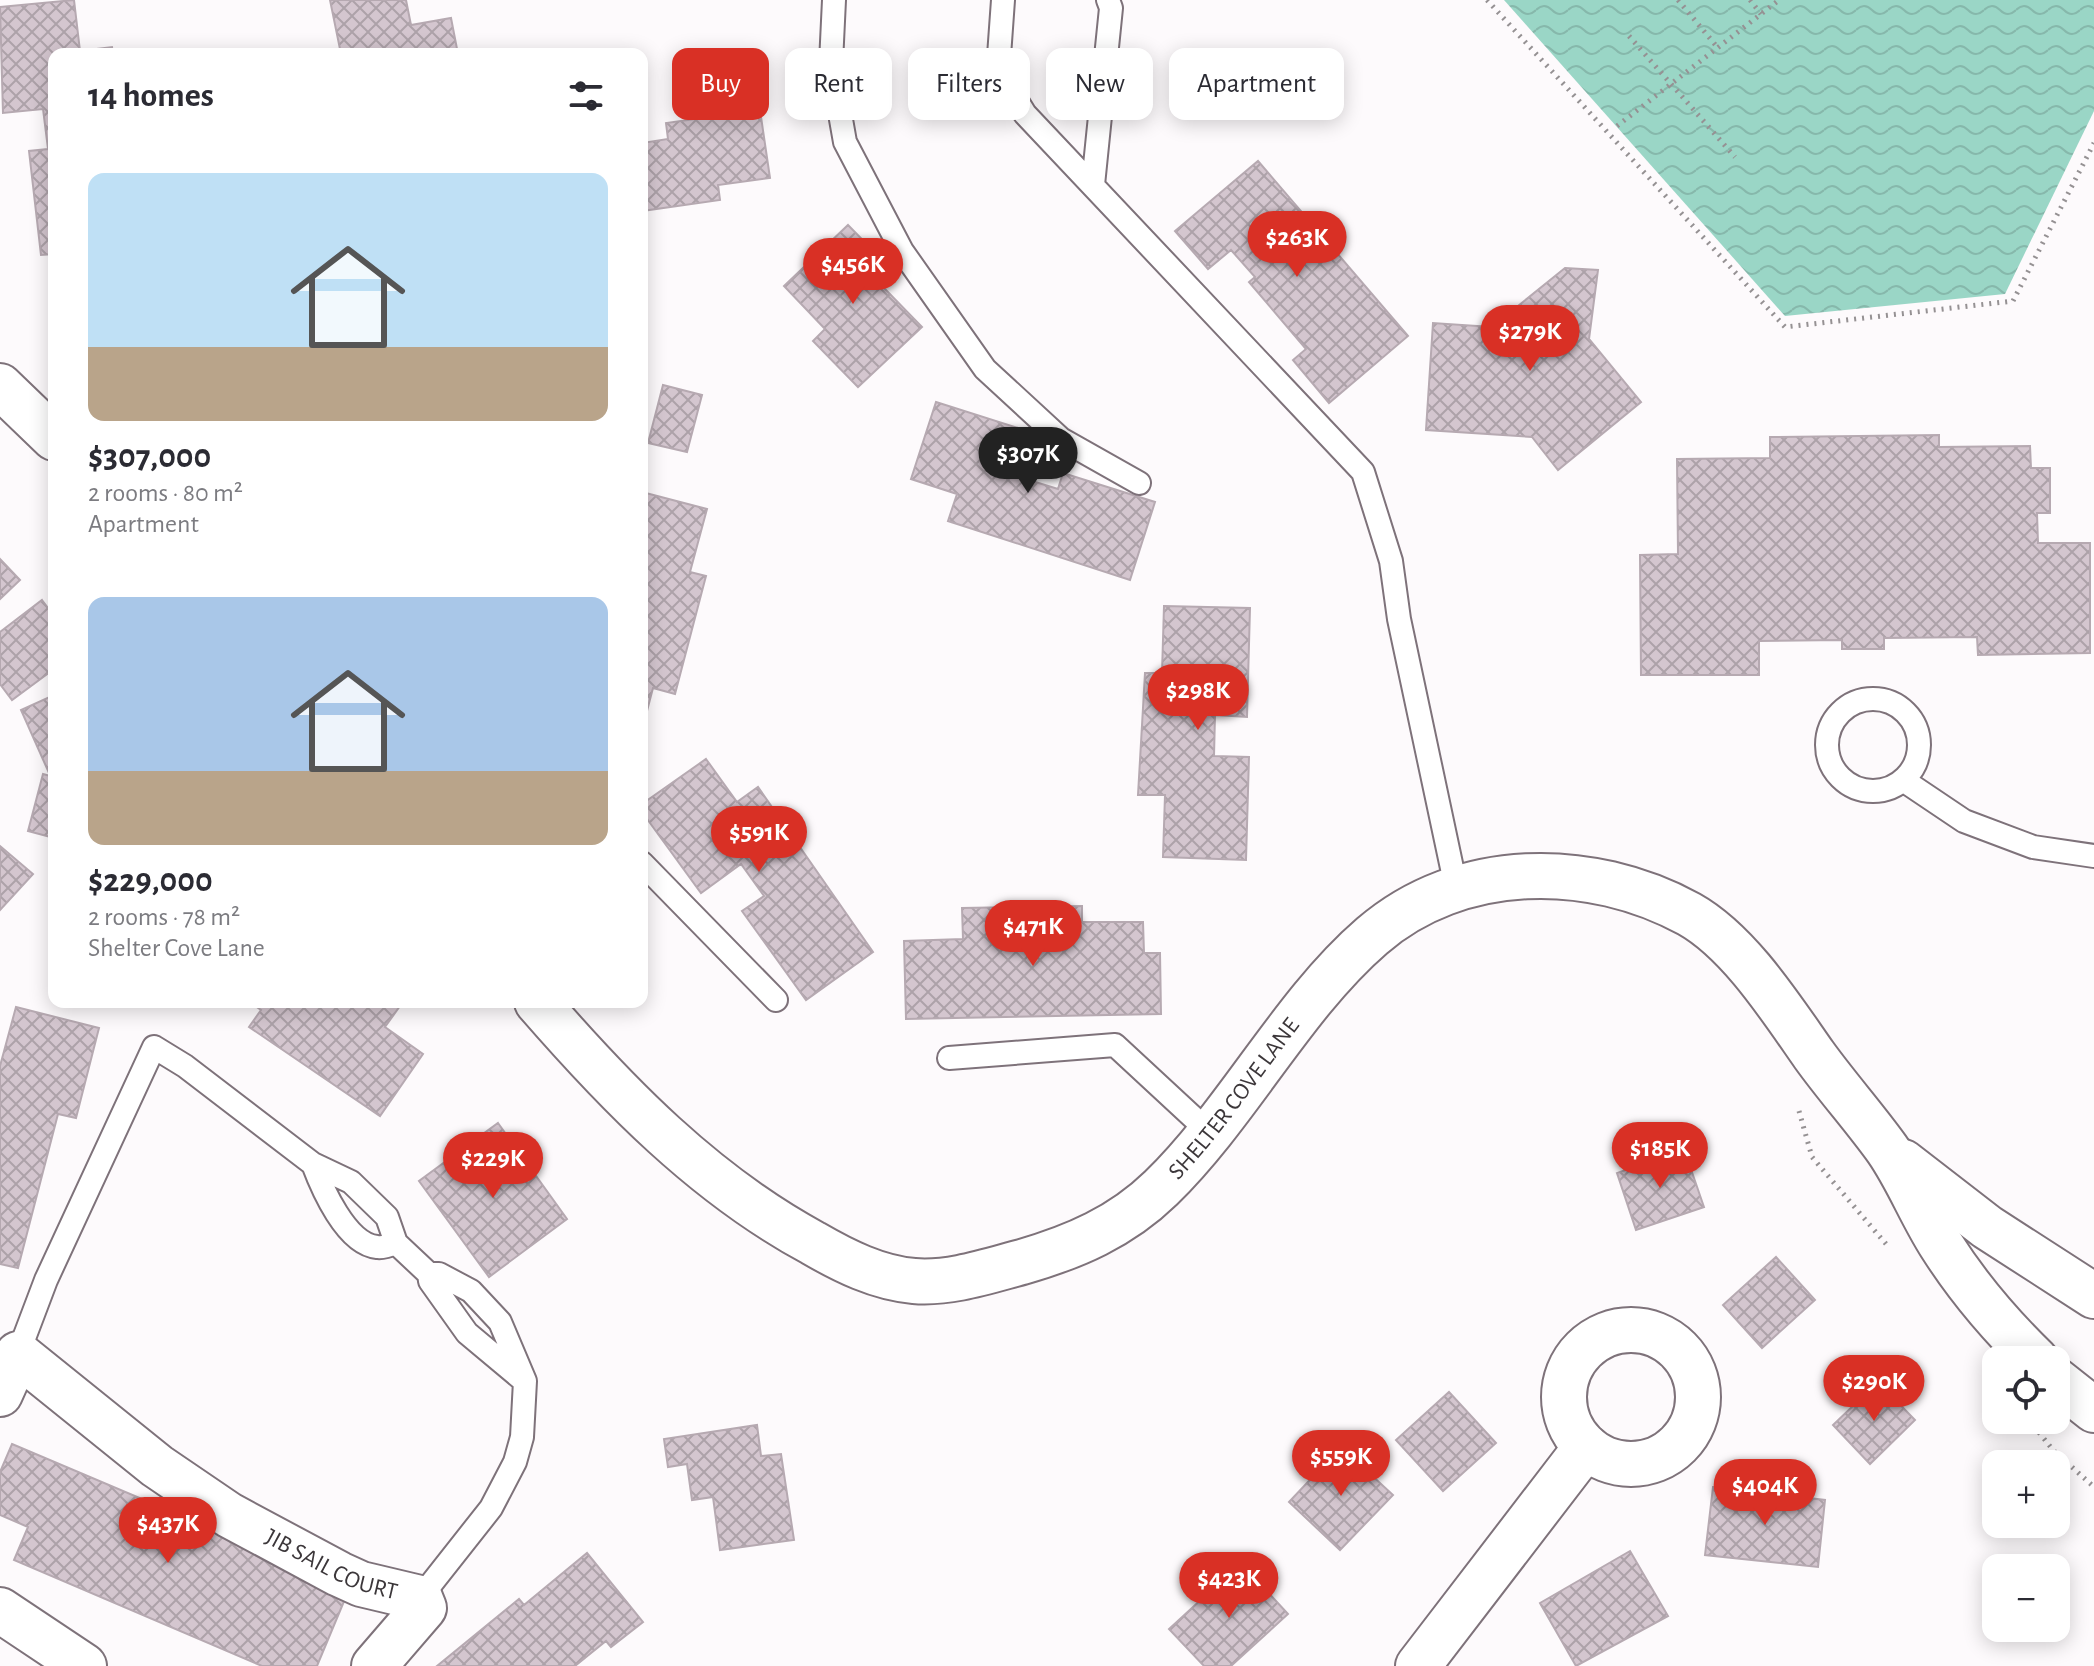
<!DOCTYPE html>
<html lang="en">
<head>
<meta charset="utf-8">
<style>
	:root { --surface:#fff; --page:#f2f2f3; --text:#2b2b33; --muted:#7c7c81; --accent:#d93025 }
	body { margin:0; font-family:"Alegreya Sans",sans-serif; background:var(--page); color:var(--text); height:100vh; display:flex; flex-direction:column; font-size:30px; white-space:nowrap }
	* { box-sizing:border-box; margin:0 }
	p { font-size:26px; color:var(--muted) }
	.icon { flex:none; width:44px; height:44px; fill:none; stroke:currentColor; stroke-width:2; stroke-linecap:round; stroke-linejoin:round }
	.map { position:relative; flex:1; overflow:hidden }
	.sheet { position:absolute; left:48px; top:48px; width:600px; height:960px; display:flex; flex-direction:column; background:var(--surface); border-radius:16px; box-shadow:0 4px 20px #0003 }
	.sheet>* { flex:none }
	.guide { position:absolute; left:672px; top:48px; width:760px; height:72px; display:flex; gap:16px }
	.controls { position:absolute; left:1982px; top:1346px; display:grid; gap:16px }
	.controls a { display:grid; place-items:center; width:88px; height:88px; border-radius:16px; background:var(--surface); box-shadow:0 4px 20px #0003; font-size:40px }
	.price { position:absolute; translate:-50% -68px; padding:0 18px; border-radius:28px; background:var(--accent); color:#fff; font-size:26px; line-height:52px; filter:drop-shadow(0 2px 4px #0008) }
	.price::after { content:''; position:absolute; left:50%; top:48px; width:24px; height:18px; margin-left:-12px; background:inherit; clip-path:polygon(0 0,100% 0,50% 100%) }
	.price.on { background:#222; color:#fff }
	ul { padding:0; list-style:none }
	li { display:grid; align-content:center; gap:16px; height:424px; padding:0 40px }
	li span { display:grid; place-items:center; height:248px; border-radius:16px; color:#555 }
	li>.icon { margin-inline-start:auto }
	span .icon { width:144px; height:144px; fill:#fffc; stroke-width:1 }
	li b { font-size:34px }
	h2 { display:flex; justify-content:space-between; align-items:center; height:96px; padding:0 40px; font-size:34px }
	.tag { padding:0 28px; border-radius:16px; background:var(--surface); box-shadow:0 4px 20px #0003; font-size:28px; line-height:72px }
	.tag.on { background:var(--accent); color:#fff }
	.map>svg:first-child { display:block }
	.water { fill:url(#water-waves) }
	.building { fill:url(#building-cross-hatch); stroke:#b6a9b1; stroke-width:2 }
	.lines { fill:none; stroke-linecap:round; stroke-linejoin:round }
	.service-casing { stroke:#7e727a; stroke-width:26 }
	.minor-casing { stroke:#7e727a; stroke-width:48 }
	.path { stroke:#959193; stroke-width:5; stroke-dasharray:2 6; stroke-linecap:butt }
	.service { stroke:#fff; stroke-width:22 }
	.minor { stroke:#fff; stroke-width:44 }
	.labels { text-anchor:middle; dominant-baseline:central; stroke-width:8; stroke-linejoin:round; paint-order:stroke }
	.street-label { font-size:24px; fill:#3c373a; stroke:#fff }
</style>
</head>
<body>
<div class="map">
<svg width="2094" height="1666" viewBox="0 0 2094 1666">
	<defs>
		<pattern id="water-waves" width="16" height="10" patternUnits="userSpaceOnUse" patternTransform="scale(2)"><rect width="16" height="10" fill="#9ad6c6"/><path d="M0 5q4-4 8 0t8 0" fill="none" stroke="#86b8ab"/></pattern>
		<pattern id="building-cross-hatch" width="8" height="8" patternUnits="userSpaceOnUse" patternTransform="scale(2)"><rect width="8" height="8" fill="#d4c6cf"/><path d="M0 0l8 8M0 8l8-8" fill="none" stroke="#ada2a9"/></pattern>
	</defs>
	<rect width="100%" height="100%" fill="#fdfafc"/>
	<path class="water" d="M1504,0H2094V111L2005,294L1785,316Z"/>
	<path class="building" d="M74,0L80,51L112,47L113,54H54V254L41,255L29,151L48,149L43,109L3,113L0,7Z
		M330,0H406L411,25L451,18L458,54H341Z
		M760,110L770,178L718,185L720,200L642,211V143L668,139L666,123Z
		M1258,161L1408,336L1329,403L1293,360L1306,349L1249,282L1255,277L1231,250L1208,269L1175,231Z
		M848,225L897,275L884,288L922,327L858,387L813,341L825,329L784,286Z
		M1565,268L1598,270L1589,339L1641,402L1558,470L1532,437L1426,430L1433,323L1492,327Z
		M663,385L702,395L687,452L648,443Z
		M936,402L1034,433L1019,477L1058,489L1063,473L1155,502L1130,580L948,521L957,494L911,479Z
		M1939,435V447L2030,446L2031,468H2050V513H2037L2038,543H2090V653L1978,655L1977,637L1884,638V649H1842V640L1759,641V675H1641L1640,555L1678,554L1677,459L1770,458V437Z
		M642,492L707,509L690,572L706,576L675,694L653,688L642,730Z
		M0,559L20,580L0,599Z
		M42,600L54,616V669L12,700L0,684V632Z
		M1164,606L1250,608L1247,717L1215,715L1214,756L1249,757L1246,860L1163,857L1165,795H1138L1145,673H1162Z
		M54,695V771L49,773L21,710Z
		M706,759L737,802L758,787L873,952L806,1000L742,911L764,896L741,864L701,893L642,812V804Z
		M43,774L54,777V838L28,831Z
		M0,846L33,874L0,910Z
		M1082,906V922H1143L1144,953H1160L1161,1014L906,1019L904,941L963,939L962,908Z
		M250,1002H395L400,1006L385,1027L423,1054L380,1116L249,1027L261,1010Z
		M16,1007L99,1028L76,1118L58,1114L18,1268L0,1264V1066Z
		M498,1123L567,1219L489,1277L419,1181Z
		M1684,1149L1704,1207L1636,1230L1617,1173Z
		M1776,1257L1815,1300L1762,1348L1723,1305Z
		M1878,1382L1915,1420L1870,1464L1833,1425Z
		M1449,1392L1496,1443L1443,1491L1396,1440Z
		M757,1425L761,1456L781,1454L794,1540L720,1550L713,1497L692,1500L687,1464L668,1467L664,1439Z
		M12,1444L350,1587L317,1666H262L14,1560L28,1527L0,1515V1472Z
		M1341,1447L1393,1495L1340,1550L1289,1502Z
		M1713,1487L1825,1500L1818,1567L1705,1555Z
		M1630,1551L1668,1616L1576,1666L1540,1603Z
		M587,1553L643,1622L611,1647L606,1641L575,1666H437L519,1599L524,1605Z
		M1241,1563L1288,1614L1231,1666H1204L1169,1629Z"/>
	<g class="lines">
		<g class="service-casing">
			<path id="service" d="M834,0L831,63L845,142L902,251L985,369L1061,439L1139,483
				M1003,0L998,70L1025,114L1363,472L1391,561L1399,619L1456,887
				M1093,185L1111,8L1108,0
				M1827 745a46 46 0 1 1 92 0a46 46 0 1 1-92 0Z
				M1903,780L1964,821L2033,847L2094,856
				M642,863L776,1000
				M949,1058L1115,1045L1210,1133
				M313,1164C322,1188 346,1244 377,1247C383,1248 391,1245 396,1243
				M429,1274L430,1281L467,1333L522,1379
				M18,1354L46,1280L154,1047L185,1066L313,1164L351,1182L387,1217L396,1243L429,1274H439L471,1291L500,1322L525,1381L522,1437L515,1462L491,1508L420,1598"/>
		</g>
		<g class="minor-casing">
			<g id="minor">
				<path d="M0,386L54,438"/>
				<path id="s1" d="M537,1002C617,1094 704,1184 813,1243C844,1261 878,1278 914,1281C950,1284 988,1271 1022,1262C1074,1247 1121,1227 1161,1188C1238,1113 1292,1005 1372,936C1460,860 1590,860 1689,914C1739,942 1781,1008 1814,1055C1837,1087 1864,1117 1887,1149C1908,1179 1921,1214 1941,1245C1967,1286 2001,1326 2036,1360"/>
				<path d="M1903,1162L1987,1227L2094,1296"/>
				<circle cx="1631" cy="1397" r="67"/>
				<path d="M2056,1380L2094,1410"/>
				<path id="s2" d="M0,1394L18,1354L157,1466L229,1515L339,1574L361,1584L420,1598L424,1608L374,1666"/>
				<path d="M0,1610L84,1666"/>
				<path d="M1418,1666L1586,1447"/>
			</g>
		</g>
		<path class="path" d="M1487,0L1785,327L2013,301L2094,143
			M1678,0L1718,48
			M1750,0L1761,14
			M1629,36L1735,157
			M1617,126L1779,0
			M1799,1111L1812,1157L1886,1244
			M2029,1420L2053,1450L2094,1487"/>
		<use href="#service" class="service"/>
		<use href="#minor" class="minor"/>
	</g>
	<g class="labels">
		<g class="street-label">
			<text stroke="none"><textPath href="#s1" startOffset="862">SHELTER COVE LANE</textPath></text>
			<text stroke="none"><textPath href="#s2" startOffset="424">JIB SAIL COURT</textPath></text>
		</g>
	</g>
</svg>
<div class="controls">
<a><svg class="icon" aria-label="locate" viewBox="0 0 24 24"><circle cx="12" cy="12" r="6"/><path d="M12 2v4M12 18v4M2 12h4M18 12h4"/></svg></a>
<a>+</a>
<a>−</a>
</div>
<b class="price" style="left:1297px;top:279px">$263K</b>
<b class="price" style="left:853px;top:306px">$456K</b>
<b class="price" style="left:1530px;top:373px">$279K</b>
<b class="price on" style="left:1028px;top:495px">$307K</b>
<b class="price" style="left:1198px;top:732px">$298K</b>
<b class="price" style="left:759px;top:874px">$591K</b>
<b class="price" style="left:1033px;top:968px">$471K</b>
<b class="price" style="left:1660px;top:1190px">$185K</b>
<b class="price" style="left:493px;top:1200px">$229K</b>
<b class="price" style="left:1874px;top:1423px">$290K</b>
<b class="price" style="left:1341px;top:1498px">$559K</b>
<b class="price" style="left:1765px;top:1527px">$404K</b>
<b class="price" style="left:168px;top:1565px">$437K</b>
<b class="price" style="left:1229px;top:1620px">$423K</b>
<div class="guide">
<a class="tag on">Buy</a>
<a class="tag">Rent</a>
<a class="tag">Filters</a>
<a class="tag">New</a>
<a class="tag">Apartment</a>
</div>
<section class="sheet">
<h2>14 homes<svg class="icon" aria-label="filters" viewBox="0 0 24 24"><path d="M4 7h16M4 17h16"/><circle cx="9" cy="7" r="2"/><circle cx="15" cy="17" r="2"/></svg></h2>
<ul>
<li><span style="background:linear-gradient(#bfe0f5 70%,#b9a48a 0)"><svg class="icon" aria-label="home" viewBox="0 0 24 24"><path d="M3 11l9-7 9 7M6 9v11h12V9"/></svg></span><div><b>$307,000</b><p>2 rooms · 80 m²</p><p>Apartment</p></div></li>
<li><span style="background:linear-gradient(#a9c7e8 70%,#b9a48a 0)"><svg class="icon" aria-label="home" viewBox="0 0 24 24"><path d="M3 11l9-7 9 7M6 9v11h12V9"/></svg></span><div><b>$229,000</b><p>2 rooms · 78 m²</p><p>Shelter Cove Lane</p></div></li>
</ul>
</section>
</div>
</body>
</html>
